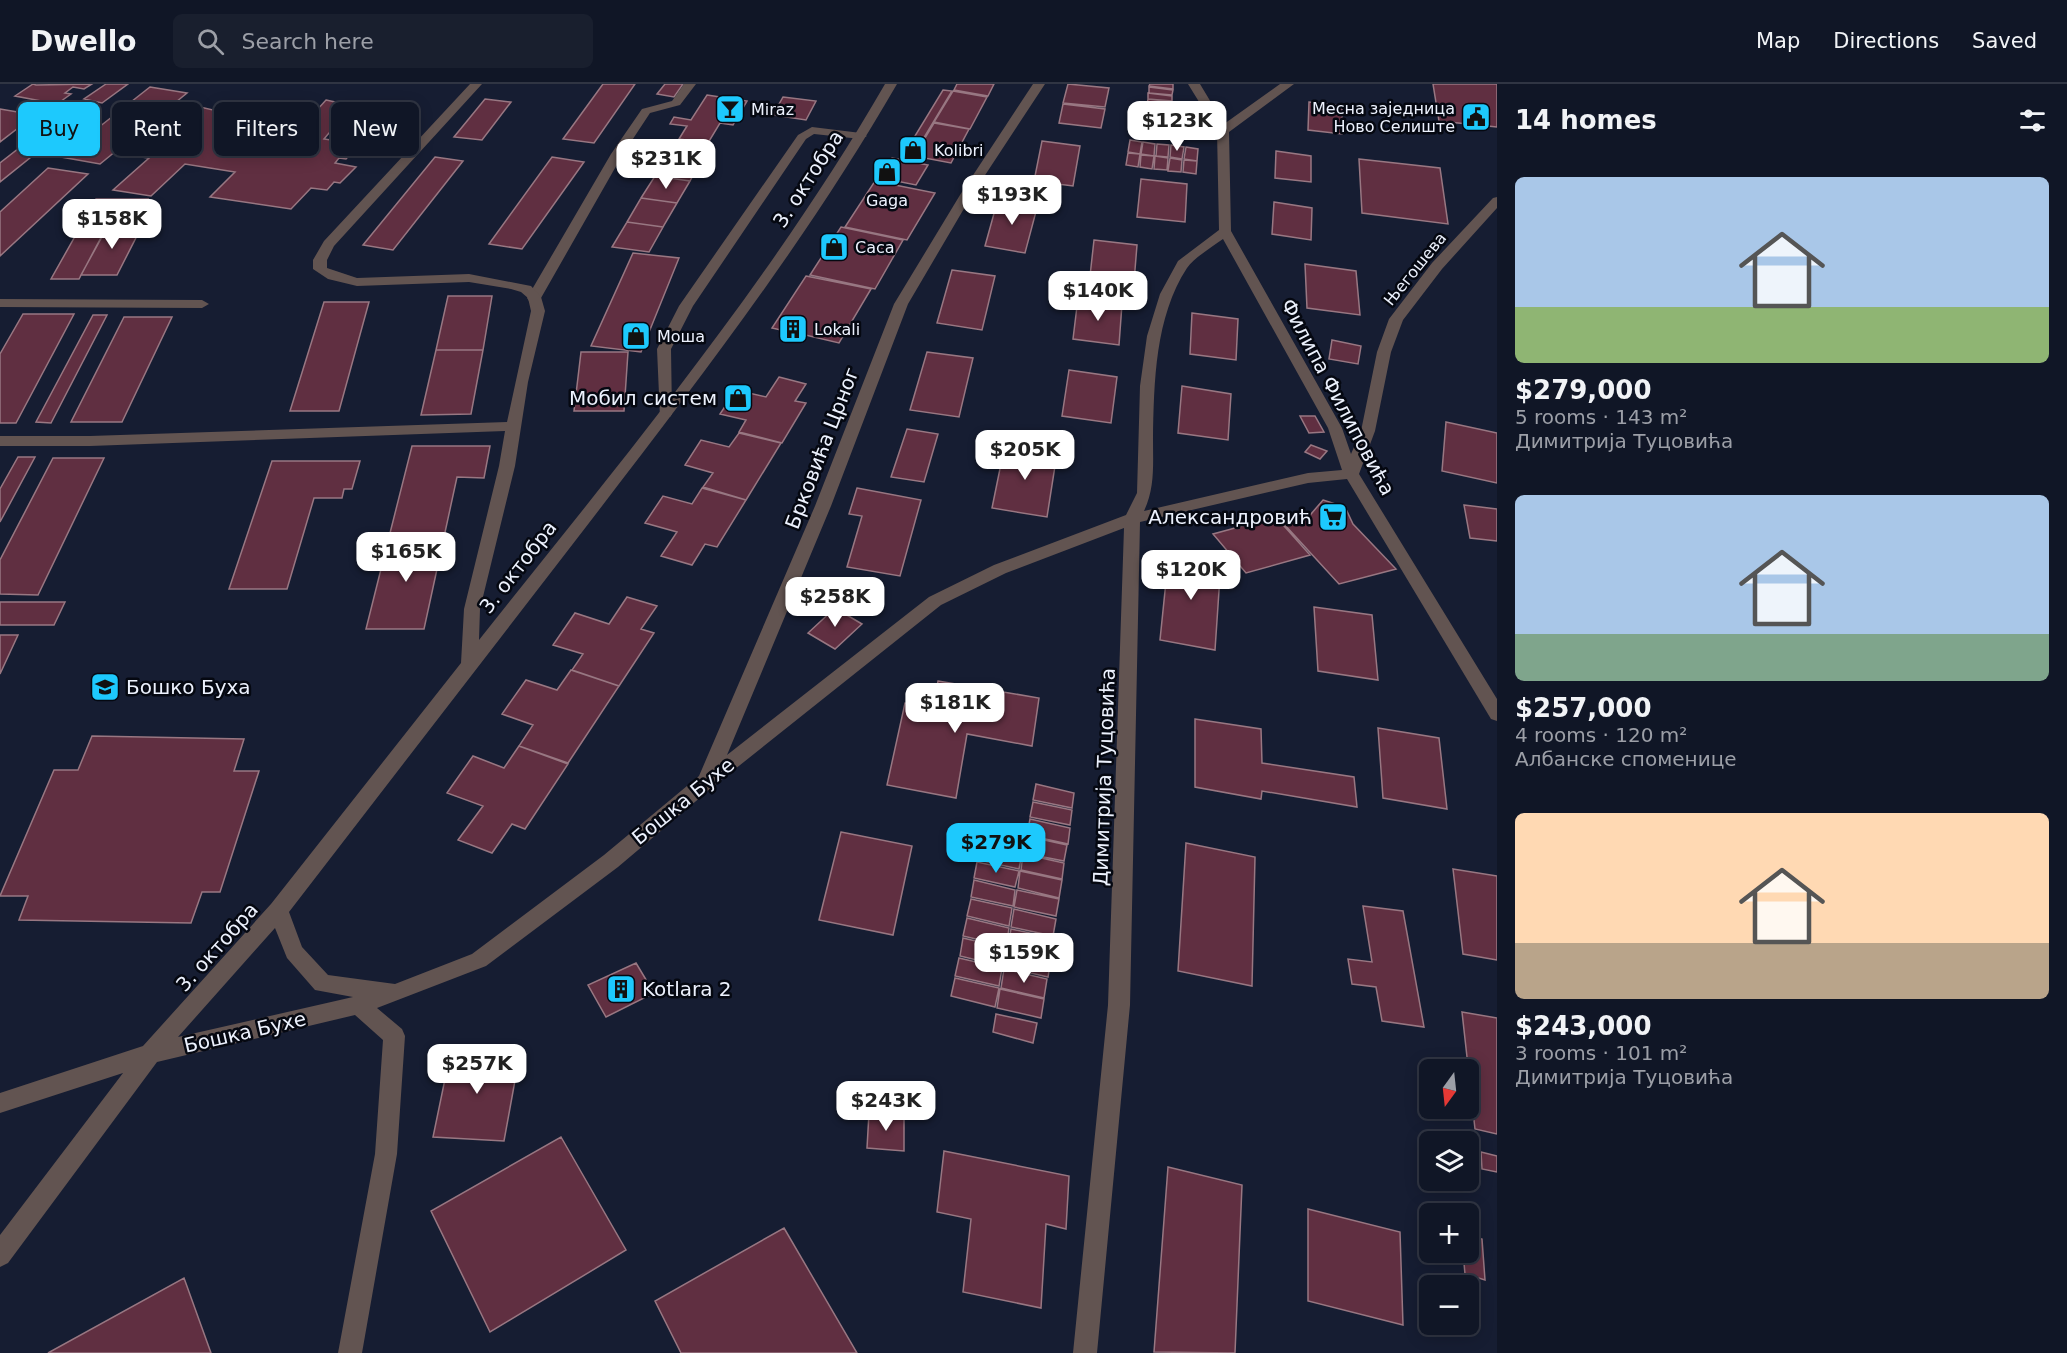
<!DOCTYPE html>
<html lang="en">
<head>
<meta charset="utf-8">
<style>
	:root { --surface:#101626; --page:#191f2e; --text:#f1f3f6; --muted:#9c9fa7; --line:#303543; --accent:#1dc9fd }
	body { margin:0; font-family:"DejaVu Sans",sans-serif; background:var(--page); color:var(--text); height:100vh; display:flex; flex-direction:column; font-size:22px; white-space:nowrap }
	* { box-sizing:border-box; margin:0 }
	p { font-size:20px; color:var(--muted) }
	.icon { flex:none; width:33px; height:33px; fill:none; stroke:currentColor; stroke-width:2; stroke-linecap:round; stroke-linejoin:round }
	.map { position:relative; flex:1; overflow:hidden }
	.panel { display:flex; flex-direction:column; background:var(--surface); width:570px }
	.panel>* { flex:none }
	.top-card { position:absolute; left:18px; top:18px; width:570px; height:54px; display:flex; gap:12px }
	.needle { width:39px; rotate:195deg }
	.tools { position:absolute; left:1419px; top:975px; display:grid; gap:12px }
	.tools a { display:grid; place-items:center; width:60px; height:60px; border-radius:9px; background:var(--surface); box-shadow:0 3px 15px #0003,0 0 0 2px var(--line); font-size:30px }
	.price { position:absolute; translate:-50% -51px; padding:0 14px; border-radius:12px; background:#fff; color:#222; font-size:20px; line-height:39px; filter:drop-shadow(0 2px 3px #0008) }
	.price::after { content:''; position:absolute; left:50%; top:36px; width:18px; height:14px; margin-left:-9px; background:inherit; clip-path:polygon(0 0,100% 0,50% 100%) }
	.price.selected { background:var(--accent); color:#111 }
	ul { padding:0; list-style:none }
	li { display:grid; align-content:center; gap:12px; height:318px; padding:0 18px }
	li span { display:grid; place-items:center; height:186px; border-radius:9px; color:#555 }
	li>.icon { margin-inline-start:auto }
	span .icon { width:108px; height:108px; fill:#fffc; stroke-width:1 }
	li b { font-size:26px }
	h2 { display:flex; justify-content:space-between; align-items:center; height:72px; padding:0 18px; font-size:26px }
	.chip { padding:0 21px; border-radius:9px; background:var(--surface); box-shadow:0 3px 15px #0003,0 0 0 2px var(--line); font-size:21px; line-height:54px }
	.chip.selected { background:var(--accent); color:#111 }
	header { display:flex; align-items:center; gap:36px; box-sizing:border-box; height:84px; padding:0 30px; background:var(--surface); border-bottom:2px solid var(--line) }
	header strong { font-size:28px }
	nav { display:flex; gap:33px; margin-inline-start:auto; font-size:21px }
	.search { width:420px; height:54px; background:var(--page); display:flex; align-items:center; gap:15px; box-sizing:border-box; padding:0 21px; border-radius:9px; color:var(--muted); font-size:22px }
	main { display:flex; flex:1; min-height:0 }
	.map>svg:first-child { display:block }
	.building { fill:#602f41; stroke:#987782; stroke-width:1.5 }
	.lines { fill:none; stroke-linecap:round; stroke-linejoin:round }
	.lane { fill:#625451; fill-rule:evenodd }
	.street { fill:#625451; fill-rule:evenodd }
	.labels { text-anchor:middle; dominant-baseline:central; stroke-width:5; stroke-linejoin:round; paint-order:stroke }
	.far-poi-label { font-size:16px; fill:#ecf1fd; stroke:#050811; text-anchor:start }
	.far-street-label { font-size:16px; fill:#ecf1fd; stroke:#050811 }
	.street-label { font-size:20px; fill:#ecf1fd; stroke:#050811 }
	.poi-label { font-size:20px; fill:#ecf1fd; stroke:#050811; text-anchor:end }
</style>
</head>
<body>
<header>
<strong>Dwello</strong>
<div class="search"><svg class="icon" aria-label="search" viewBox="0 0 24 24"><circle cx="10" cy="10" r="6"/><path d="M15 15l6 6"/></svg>Search here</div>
<nav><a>Map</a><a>Directions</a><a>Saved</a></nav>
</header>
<main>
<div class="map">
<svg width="1497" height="1269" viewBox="0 0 1497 1269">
	<rect width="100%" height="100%" fill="#161d32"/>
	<path class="building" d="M33,0L36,1L92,0L84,5L73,3L65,9L71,10L57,20L15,12Z
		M106,0H128L102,19L84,15Z
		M603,0H635L594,59L563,55Z
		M665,0H683L674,13L657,10Z
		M957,0H994L988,12L954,6Z
		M1068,0L1109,4L1105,23L1063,19Z
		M1150,0H1173V5L1149,2Z
		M1433,0H1497V43L1439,37Z
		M150,3L187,9L100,80L61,73Z
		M1149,3L1173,6L1172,11L1149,9Z
		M943,6L952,7L913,72L904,70Z
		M953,7L987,13L970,45L934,38Z
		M1148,9L1172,12V17L1148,15Z
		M707,11L747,17L733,41L720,39L708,59L679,55L687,42L670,40L674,33L691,36Z
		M783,13L816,17L806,36L773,31Z
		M485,15L511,18L482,56L454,53Z
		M1148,15L1172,18L1171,24L1147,21Z
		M326,16L363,24L338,50L329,49L324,55L359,60L346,75L339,74L335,79L356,83L340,99L334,98L327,106L311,104L291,125L210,113L235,88L185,80L151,112L113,106L149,74L133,72L159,48L167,49L196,22L230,30L240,20L267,23L263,27L273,28L283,18L310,22L308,24L317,26Z
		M1309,18L1342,22V50L1308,46Z
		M1063,20L1105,25L1101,44L1059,39Z
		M1147,21L1171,24L1170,30L1146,27Z
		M0,25L41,32L28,42L22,41L0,58Z
		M1146,27L1170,30V36L1145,33Z
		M1145,33L1170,36L1169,42L1145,39Z
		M934,39L969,45L951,79L914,72Z
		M1145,40L1169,43V48L1144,45Z
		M37,50L56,53L0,98V79Z
		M1130,56L1142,58L1140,70L1128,68Z
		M1042,57L1080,62L1073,102L1034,97Z
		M1143,58L1155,60L1154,72L1141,70Z
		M1157,60L1169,61L1168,73L1156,72Z
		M1171,61L1184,63L1182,75L1170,73Z
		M1186,63L1198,65L1197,77L1184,75Z
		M1276,67L1311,72V98L1275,94Z
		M669,69L703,73L690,97L655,92Z
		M1128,69L1140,70L1138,83L1126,81Z
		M1141,71L1154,72L1152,85L1140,83Z
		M1155,72L1168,74L1167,86L1154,85Z
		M435,73L463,77L393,166L363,161Z
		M552,73L584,78L522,165L489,160Z
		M892,74L928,81L916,101L891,96L893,93L881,90Z
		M1170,74L1182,76L1181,88L1168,87Z
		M1359,75L1440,84L1448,140L1362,129Z
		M1184,76L1197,77L1196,90L1183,88Z
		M48,84L88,90L0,172V128Z
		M655,92L690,97L677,119L641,114Z
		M1141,95L1187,100L1185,138L1137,133Z
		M875,97L935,109L907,156L845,143Z
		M641,114L677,119L663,143L627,138Z
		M96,115H148L140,131H113L79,195H51Z
		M998,115L1038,120L1025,169L985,162Z
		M1274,118L1312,124L1311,156L1272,150Z
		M627,138L663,143L649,168L612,163Z
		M109,140H143L117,191H81Z
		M841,143L903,156L875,205L810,191Z
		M1094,156L1137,161L1134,198L1090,192Z
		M633,169L679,174L641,268L591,262Z
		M1305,180L1356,187L1360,231L1307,224Z
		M952,186L995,192L982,246L937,239Z
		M806,192L871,205L839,259L797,249L801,243L789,240L785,247L772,244Z
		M448,212H492L483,266H436Z
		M1078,214L1122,220L1119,261L1073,255Z
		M324,218H369L339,327H290Z
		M1192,229L1238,235L1236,276L1190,270Z
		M23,230H74L16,339H0V270Z
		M93,231H107L51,339L36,338Z
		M124,233H172L122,338H71Z
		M789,240L801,243L797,249L785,247Z
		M1332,256L1361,262L1358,280L1329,275Z
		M436,266H483L471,330L421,331Z
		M581,268H628L624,327H574Z
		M927,268L973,274L959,333L910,326Z
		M1069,286L1117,293L1111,339L1062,332Z
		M779,293L806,300L795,317L806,319L782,359L739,348L746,336L720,330L736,306L766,313Z
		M1182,302L1231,310L1228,356L1178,349Z
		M1300,332H1315L1324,348L1309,349Z
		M1446,338L1497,349V399L1442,387Z
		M907,345L938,350L924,398L891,393Z
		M739,349L781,359L746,416L703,403L713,389L685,381L701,356L729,363Z
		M1005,360L1057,369L1047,433L992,424Z
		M1311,361L1327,367L1320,375L1305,368Z
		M412,362H490L484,394L457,393L444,453H389Z
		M18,373H35L0,438V405Z
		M53,374H104L38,511L0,510V476Z
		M272,377H360L352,405H344L342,414H314L287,505H229Z
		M702,404L746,416L717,463L705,460L692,481L661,472L677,448L645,439L663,412L692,420Z
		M857,404L921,416L900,492L847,483L862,432L849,430Z
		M1323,416L1345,423L1353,440L1396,485L1339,500L1284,440L1311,430Z
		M1464,421L1497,425V457L1470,454Z
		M1276,433L1310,471L1246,489L1213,450Z
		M389,453H444L424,545H366Z
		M1169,468L1221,477L1215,566L1160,556Z
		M627,513L657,522L641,545L654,549L619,602L572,586L583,570L553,561L575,529L609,540Z
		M0,518H65L54,541H0Z
		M1314,523L1372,531L1378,596L1318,587Z
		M835,524L862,540L835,565L808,549Z
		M0,551H18L0,590Z
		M571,586L619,602L568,679L519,662L533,641L502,630L526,596L557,606Z
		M938,597L1039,614L1032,662L967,650L956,714L887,701L905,619L933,624Z
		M1195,635L1261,645L1262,679L1354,693L1357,723L1262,707L1261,715L1195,703Z
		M1378,644L1439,654L1447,725L1383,714Z
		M92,652L244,655L234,687H259L220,808H202L191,839L19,836L28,812H0L54,686H78Z
		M519,662L568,680L525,745L512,740L492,769L458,756L483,722L447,709L473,672L504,684Z
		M1036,700L1074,709L1072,724L1033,716Z
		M1033,718L1072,726L1070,741L1030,733Z
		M1030,735L1070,744L1068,760L1027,751Z
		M985,743L1025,752L1022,768L982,759Z
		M841,748L912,762L893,851L819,836Z
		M1026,752L1067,761L1064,777L1023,769Z
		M1186,759L1255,773L1252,902L1178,887Z
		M981,760L1022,769L1019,785L978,776Z
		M1023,770L1064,779L1062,795L1021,786Z
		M977,778L1019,787L1015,803L974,794Z
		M1453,785L1497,792V876L1463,870Z
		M1020,787L1062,796L1059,814L1018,804Z
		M974,796L1015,806L1013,822L971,813Z
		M1017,806L1059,815L1056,832L1014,823Z
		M971,815L1012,824L1009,842L967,832Z
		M1363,822L1403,827L1424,943L1382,937L1376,903L1352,900L1348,875L1372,878Z
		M1014,825L1056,835L1053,852L1011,843Z
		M967,834L1009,844L1006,862L963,852Z
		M1011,845L1053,854L1050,873L1008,862Z
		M963,854L1005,864L1002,882L960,872Z
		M1008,865L1051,875L1048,893L1005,883Z
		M959,874L1002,884L999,902L955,892Z
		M636,879L654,909L606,933L588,901Z
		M1004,885L1047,895L1044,914L1001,904Z
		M955,894L999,904L995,923L951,912Z
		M1000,905L1044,915L1041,934L997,924Z
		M1462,928L1497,934V1050L1475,1045Z
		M996,930L1037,939L1033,959L993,948Z
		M451,966L520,969L504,1057L433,1053Z
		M869,1029L904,1032V1067L867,1064Z
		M561,1053L626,1166L490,1248L431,1127Z
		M944,1067L1069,1092L1066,1145L1046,1140L1041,1224L963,1208L971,1135L937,1128Z
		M1481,1068L1497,1072V1088L1482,1085Z
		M1168,1083L1242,1101L1235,1269L1154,1268Z
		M1308,1125L1400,1148L1403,1241L1308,1217Z
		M784,1144L857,1269H681L655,1217Z
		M1468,1152L1482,1155L1485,1196L1465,1190L1463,1168H1468Z
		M184,1194L211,1269H48Z
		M1437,1194L1457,1199V1202H1437Z"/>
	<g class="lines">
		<path class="lane" d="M684,0H696L680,21L650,29L623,70L541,214L534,218L529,217L527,214L611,70L642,25L672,17Z
			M812,43L861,49L867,52L861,55L814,50L806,55L693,222L671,265L672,330L670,333H660L657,265L679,222L798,51Z"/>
		<path class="street" d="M470,0H482L334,162L327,176V184L357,194L469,190L531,202L541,213L545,227L528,298L515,382L480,525L479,556C622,376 770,199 885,0H897C807,156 698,297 589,439C489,569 389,698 289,828L302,863L328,891L395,900L472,870L604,771L699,692L815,422L894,220L960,111L1033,0H1045L972,111L908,220L831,422L727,671L929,513L994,481L1126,431L1137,409L1140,302L1147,252L1160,210L1178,177L1219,146L1217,47L1188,0H1200L1224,40L1280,0H1294L1229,48L1231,147L1342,344L1351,370L1361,347L1377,268L1389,235L1432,179L1493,114L1497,113V124L1442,185L1403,236L1391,268L1375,347L1359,390L1497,615V637L1491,635L1347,395L1308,399L1140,438L1130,921L1097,1269H1073L1108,921L1124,444L1006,489L941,521L715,701L618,783L486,882L377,924L402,945L405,952L397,1070L362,1269H338L375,1070L383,956L355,931L157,978L8,1179L0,1183V1151L123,989L0,1029V1009L143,962L271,820L461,579L464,525L499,382L505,347L90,362H0V352H90L507,338L531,227L528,214L521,208L511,205L469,198L357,202L328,195L313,185V176L324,157ZM1223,155L1328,344L1342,386L1308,389L1144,427C1155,404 1153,381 1153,355C1154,298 1155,233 1187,184C1195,173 1212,163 1223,155ZM275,844L287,874L315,906L353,913L178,953Z
			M0,215L202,216L209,220L202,224L0,223Z"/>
	</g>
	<defs>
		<g id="bar-square" transform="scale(1.5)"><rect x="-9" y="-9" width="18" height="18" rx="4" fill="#1dc9fd" stroke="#050811"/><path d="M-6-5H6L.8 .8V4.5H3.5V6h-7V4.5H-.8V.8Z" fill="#111"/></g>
		<g id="civic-square" transform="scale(1.5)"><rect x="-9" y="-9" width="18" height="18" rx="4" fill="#1dc9fd" stroke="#050811"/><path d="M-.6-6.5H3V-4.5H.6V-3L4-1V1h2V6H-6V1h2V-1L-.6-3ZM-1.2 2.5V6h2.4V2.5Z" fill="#111"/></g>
		<g id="shop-square" transform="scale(1.5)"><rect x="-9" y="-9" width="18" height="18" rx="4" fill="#1dc9fd" stroke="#050811"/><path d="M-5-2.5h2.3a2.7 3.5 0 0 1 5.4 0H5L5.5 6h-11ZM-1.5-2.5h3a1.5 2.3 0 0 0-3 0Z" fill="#111"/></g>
		<g id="building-square" transform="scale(1.5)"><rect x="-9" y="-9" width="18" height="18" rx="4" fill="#1dc9fd" stroke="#050811"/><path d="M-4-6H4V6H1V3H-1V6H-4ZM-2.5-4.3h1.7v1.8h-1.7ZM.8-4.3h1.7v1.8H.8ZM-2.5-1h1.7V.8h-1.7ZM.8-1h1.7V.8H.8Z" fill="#111"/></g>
		<g id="supermarket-square" transform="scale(1.5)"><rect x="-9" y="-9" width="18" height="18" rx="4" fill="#1dc9fd" stroke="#050811"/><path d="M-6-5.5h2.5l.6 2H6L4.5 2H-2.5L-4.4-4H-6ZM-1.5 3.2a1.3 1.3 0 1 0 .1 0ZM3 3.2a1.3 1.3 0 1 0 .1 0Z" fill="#111"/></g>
		<g id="school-square" transform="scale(1.5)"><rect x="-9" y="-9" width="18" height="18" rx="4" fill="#1dc9fd" stroke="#050811"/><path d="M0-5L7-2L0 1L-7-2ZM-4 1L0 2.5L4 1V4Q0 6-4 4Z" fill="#111"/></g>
	</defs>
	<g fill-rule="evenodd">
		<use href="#bar-square" x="730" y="25"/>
		<use href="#civic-square" x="1476" y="33"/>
		<use href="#shop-square" x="913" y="66"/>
		<use href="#shop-square" x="887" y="88"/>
		<use href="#shop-square" x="834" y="163"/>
		<use href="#building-square" x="793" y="245"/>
		<use href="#shop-square" x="636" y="252"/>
		<use href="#shop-square" x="738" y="314"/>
		<use href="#supermarket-square" x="1333" y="433"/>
		<use href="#school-square" x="105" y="603"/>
		<use href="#building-square" x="621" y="905"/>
	</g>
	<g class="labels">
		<g class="far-poi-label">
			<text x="1455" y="24" text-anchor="end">Месна заједница<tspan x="1455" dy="18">Ново Селиште</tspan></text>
			<text x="751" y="25">Miraz</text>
			<text x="934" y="66">Kolibri</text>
			<text x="887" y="116" text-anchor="middle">Gaga</text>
			<text x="855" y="163">Caca</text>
			<text x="814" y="245">Lokali</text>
			<text x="657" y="252">Моша</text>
		</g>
		<g class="far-street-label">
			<text transform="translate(1415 185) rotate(-51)">Његошева</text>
		</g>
		<g class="street-label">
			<text transform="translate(808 95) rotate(-57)">3. октобра</text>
			<text transform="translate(1338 313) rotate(62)">Филипа Филиповића</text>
			<text transform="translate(822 364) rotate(-69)">Брковића Црног</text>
			<text transform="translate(518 483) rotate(-52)">3. октобра</text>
			<text transform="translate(1104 693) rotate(-88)">Димитрија Туцовића</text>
			<text transform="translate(683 717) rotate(-39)">Бошка Бухе</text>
			<text transform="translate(217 863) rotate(-48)">3. октобра</text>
			<text transform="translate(245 948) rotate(-13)">Бошка Бухе</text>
		</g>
		<g class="poi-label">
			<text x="717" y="314">Мобил систем</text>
			<text x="1312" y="433">Александровић</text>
			<text x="126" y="603" text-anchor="start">Бошко Буха</text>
			<text x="642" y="905" text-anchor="start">Kotlara 2</text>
		</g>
	</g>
</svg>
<div class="tools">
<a><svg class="needle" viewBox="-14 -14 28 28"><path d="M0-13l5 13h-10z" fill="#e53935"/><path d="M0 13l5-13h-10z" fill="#9c9fa7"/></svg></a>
<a><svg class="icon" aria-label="layers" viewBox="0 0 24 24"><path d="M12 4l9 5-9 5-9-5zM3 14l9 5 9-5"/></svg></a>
<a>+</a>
<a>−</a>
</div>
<b class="price" style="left:1177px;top:68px">$123K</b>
<b class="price" style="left:666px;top:106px">$231K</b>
<b class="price" style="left:1012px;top:142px">$193K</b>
<b class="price" style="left:112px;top:166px">$158K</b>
<b class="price" style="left:1098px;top:238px">$140K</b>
<b class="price" style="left:1025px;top:397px">$205K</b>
<b class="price" style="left:406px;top:499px">$165K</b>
<b class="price" style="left:1191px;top:517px">$120K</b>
<b class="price" style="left:835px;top:544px">$258K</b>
<b class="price" style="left:955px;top:650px">$181K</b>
<b class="price selected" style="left:996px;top:790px">$279K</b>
<b class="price" style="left:1024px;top:900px">$159K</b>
<b class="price" style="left:477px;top:1011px">$257K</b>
<b class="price" style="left:886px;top:1048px">$243K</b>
<div class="top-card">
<a class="chip selected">Buy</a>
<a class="chip">Rent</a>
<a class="chip">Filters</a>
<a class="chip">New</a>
</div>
</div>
<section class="panel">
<h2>14 homes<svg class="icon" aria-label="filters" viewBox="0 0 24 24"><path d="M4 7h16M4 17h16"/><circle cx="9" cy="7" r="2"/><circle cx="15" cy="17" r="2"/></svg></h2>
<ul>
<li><span style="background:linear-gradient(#a9c7e8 70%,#8fb573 0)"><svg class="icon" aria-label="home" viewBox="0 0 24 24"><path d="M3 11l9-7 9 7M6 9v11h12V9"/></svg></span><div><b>$279,000</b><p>5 rooms · 143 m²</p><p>Димитрија Туцовића</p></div></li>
<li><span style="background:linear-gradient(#a9c7e8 75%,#7fa58c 0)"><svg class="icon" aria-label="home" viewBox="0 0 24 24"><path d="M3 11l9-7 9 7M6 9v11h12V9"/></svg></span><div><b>$257,000</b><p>4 rooms · 120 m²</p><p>Албанске споменице</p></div></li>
<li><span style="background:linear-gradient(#ffd9b3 70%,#b9a48a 0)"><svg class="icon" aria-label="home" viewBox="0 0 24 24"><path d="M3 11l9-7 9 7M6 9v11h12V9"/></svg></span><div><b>$243,000</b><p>3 rooms · 101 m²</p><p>Димитрија Туцовића</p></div></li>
</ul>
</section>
</main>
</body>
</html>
